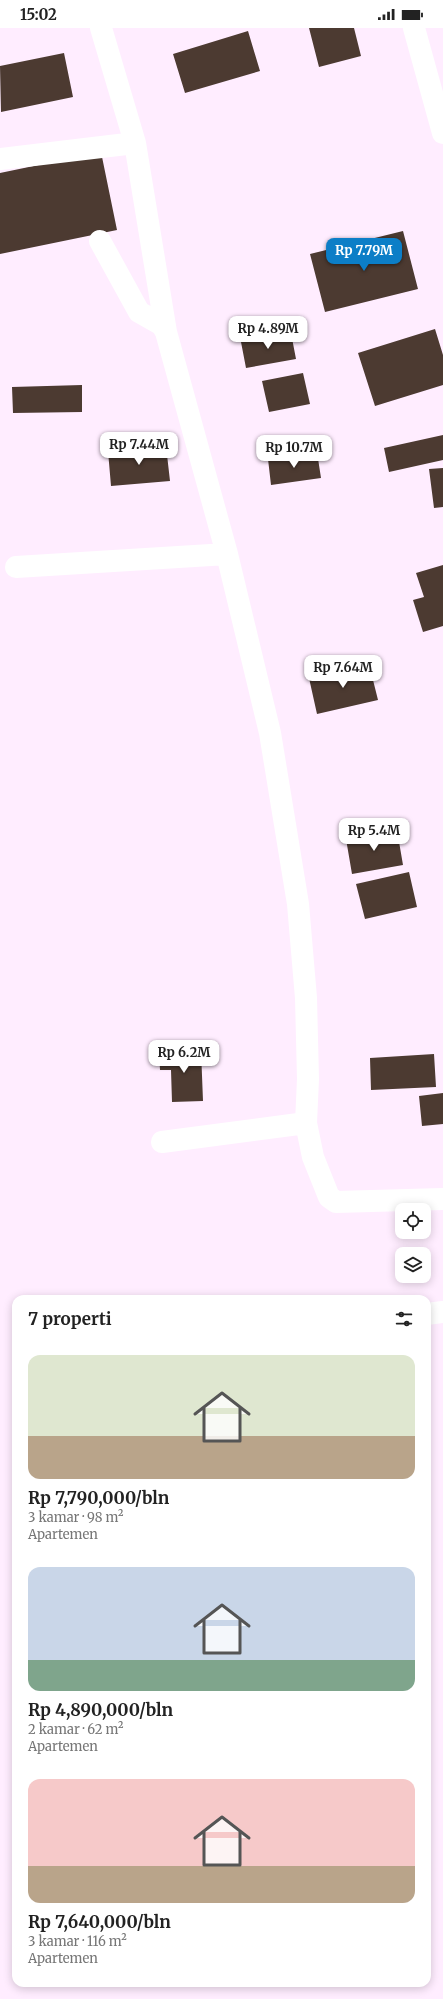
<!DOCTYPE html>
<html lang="id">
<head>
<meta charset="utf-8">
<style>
	:root { --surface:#fff; --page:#f6f6f6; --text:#222; --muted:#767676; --accent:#0c7ec7 }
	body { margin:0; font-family:Merriweather,serif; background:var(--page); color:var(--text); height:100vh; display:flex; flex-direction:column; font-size:15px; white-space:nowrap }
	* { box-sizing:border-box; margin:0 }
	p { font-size:13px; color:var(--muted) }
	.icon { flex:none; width:22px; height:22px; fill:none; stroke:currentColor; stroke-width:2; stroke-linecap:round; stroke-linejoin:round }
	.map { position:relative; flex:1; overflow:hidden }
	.side { position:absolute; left:12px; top:1267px; width:419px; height:692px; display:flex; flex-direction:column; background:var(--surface); border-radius:12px; box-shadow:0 2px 10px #0003 }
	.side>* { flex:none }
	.controls { position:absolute; left:395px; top:1175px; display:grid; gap:8px }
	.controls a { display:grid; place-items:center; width:36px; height:36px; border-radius:8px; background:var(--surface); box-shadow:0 2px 10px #0003; font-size:20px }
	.price { position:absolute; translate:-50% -34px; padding:0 9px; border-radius:8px; background:#fff; color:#222; font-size:13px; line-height:26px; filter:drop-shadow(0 1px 2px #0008) }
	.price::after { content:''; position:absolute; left:50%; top:24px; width:12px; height:9px; margin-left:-6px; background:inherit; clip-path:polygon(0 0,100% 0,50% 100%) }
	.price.current { background:var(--accent); color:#fff }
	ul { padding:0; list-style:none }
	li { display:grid; align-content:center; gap:8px; height:212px; padding:0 16px }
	li span { display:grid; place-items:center; height:124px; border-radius:12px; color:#555 }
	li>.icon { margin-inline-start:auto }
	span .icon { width:72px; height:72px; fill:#fffc; stroke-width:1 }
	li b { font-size:17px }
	h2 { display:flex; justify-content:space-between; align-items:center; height:48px; padding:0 16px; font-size:17px }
	.status { display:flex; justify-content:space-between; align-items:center; height:28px; padding:0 20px; background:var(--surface); direction:ltr }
	.status svg { height:11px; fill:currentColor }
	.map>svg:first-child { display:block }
	.building { fill:#4c3a31 }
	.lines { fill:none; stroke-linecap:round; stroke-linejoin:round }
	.street { stroke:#fff; stroke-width:22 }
</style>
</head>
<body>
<div class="status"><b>15:02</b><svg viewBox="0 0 49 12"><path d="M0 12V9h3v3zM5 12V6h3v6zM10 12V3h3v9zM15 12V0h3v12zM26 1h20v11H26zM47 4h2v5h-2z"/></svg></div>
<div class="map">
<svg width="443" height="1971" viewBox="0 0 443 1971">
	<rect width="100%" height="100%" fill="#ffedff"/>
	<path class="building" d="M309,0H354L361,28L319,39Z
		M248,3L260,43L185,65L173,26Z
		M64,25L73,69L1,84L0,38Z
		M101,124L117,202L0,226V145Z
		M403,203L418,261L325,284L310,226Z
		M435,301L443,327V357L375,378L358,325Z
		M291,305L296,331L246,340L241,314Z
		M303,345L310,376L269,384L262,353Z
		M82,357V384L13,385L12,359Z
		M443,407V432L389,444L384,420Z
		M166,418L170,453L111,458L108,423Z
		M317,424L321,450L271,457L268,431Z
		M443,440V479L434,480L429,441Z
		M443,537V598L423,604L413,572L424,569L416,545Z
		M369,636L378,672L317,686L309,650Z
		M397,802L403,837L352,846L346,811Z
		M409,844L417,879L365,891L356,856Z
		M201,1022L203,1073L172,1074L171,1042H160L159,1024Z
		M434,1026L436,1059L371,1062L370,1030Z
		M443,1065V1096L422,1098L419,1068Z"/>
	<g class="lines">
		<path class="street" d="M101,0L135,115L166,304L227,526L270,705L298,876L306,970L308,1051L306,1095L313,1129L329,1169L336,1174L443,1171
			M414,0L443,105
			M0,131L135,115
			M100,213L139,284L162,297L166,304
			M16,539L227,526
			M162,1114L306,1095
			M427,1286L443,1284"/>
	</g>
</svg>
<div class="controls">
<a><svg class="icon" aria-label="locate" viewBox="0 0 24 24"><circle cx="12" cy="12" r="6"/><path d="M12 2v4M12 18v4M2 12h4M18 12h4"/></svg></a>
<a><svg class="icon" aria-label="layers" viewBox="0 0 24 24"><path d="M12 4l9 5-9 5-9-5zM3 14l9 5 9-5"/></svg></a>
</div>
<b class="price current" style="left:364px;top:244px">Rp 7.79M</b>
<b class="price" style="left:268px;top:322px">Rp 4.89M</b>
<b class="price" style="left:139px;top:438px">Rp 7.44M</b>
<b class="price" style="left:294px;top:441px">Rp 10.7M</b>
<b class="price" style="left:343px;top:661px">Rp 7.64M</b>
<b class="price" style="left:374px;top:824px">Rp 5.4M</b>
<b class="price" style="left:184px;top:1046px">Rp 6.2M</b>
<section class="side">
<h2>7 properti<svg class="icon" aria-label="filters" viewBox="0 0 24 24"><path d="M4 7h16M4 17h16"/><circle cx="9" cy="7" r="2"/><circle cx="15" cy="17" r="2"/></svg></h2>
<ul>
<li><span style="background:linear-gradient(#dfe7d0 65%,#b9a48a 0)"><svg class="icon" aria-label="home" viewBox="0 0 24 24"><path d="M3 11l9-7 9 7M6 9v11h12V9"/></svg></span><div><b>Rp 7,790,000/bln</b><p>3 kamar · 98 m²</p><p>Apartemen</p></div></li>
<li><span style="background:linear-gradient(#c9d6e8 75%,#7fa58c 0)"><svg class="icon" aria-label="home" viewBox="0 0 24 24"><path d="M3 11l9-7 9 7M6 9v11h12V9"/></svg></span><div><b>Rp 4,890,000/bln</b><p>2 kamar · 62 m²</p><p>Apartemen</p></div></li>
<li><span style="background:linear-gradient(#f6c9c9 70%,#b9a48a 0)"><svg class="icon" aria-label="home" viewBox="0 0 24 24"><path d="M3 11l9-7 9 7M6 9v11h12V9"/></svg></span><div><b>Rp 7,640,000/bln</b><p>3 kamar · 116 m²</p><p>Apartemen</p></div></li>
</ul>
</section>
</div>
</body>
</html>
